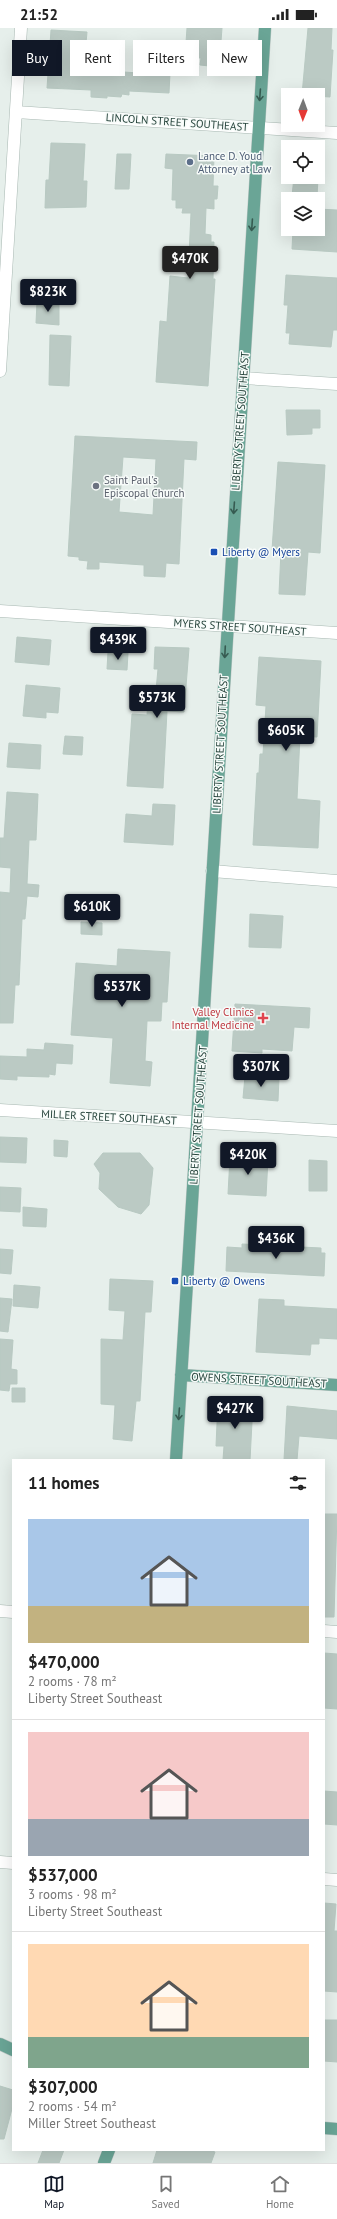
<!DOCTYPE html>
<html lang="en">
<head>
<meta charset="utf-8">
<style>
	:root { --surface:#fff; --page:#f2f2f2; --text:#222; --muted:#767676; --line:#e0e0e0; --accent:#111827 }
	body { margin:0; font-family:"PT Sans",sans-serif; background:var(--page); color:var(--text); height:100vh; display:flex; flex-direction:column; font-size:15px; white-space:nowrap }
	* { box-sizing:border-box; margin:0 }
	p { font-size:13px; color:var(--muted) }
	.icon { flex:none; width:22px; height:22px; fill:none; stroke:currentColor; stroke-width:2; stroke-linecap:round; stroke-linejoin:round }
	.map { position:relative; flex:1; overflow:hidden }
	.details { position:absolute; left:12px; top:1431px; width:313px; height:692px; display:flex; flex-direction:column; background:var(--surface); border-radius:0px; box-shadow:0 4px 16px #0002 }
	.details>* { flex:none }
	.top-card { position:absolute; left:12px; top:12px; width:313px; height:36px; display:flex; gap:8px }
	.needle { width:26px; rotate:181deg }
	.buttons { position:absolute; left:281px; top:60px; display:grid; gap:8px }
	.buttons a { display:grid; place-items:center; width:44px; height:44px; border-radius:0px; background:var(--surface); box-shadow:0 4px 16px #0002; font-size:20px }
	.price { position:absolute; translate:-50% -34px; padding:0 9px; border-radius:4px; background:var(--accent); color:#fff; font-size:13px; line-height:26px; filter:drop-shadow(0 1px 2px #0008) }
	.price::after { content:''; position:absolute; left:50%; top:24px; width:12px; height:9px; margin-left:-6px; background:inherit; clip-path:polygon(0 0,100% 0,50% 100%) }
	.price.on { background:#222; color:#fff }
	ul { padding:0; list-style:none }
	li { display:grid; align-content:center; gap:8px; height:212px; padding:0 16px }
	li+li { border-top:1px solid var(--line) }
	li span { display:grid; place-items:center; height:124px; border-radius:0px; color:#555 }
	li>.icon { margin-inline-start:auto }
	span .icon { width:72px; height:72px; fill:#fffc; stroke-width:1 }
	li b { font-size:17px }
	h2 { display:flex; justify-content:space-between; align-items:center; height:48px; padding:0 16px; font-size:17px }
	.pill { padding:0 14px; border-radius:0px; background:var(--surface); box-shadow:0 4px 16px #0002; font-size:14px; line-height:36px }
	.pill.on { background:var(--accent); color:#fff }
	.status { display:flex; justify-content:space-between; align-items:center; height:28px; padding:0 20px; background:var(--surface); direction:ltr }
	.status svg { height:11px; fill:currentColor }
	.menu { display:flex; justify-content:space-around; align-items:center; height:56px; border-top:1px solid var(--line); background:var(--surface); font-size:11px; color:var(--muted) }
	.menu a { display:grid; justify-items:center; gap:2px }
	.menu .on { color:var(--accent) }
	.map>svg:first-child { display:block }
	.building { fill:#bbcac4; stroke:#b8c9c2; fill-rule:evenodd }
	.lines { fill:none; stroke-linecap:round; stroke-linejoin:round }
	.minor-casing { stroke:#a8b8b2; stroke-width:13 }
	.major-casing { stroke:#c2cac8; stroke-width:13 }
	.minor { stroke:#fff; stroke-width:12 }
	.major { stroke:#6aa596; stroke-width:12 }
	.oneway { stroke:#365b51 }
	.service-dot { fill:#5c6f8a; stroke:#f7fbf9; stroke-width:1.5 }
	.worship-dot { fill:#6b7280; stroke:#f7fbf9; stroke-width:1.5 }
	.transit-dot { fill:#1a4fb4; stroke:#f7fbf9; stroke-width:1.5 }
	.health-dot { fill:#e0444e; stroke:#f7fbf9; stroke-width:1.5 }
	.labels { text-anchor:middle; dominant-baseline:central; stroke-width:3; stroke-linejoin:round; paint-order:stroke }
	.street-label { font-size:11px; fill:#24423a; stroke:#f7fbf9 }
	.service-label { font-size:11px; fill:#4e5e75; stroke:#f7fbf9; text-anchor:start }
	.worship-label { font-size:11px; fill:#5b616d; stroke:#f7fbf9; text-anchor:start }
	.transit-label { font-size:11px; fill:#164399; stroke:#f7fbf9; text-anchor:start }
	.health-label { font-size:11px; fill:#be3a42; stroke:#f7fbf9; text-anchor:end }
</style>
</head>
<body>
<div class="status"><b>21:52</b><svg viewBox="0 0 49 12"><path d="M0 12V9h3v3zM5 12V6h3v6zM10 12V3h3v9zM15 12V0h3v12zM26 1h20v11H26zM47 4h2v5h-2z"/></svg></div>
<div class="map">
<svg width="337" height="2135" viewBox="0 0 337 2135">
	<rect width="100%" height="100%" fill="#e6efeb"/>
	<path class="building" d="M187,0H222L219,39L200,37L201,30L185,29Z
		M308,0H332L331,22H333L330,69L302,67Z
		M51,2L87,4L86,15L79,14L78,41L139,45L140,24L171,25L169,65L129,63V67L122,66L121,69L107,68V70L91,69V62L47,60Z
		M51,115L85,116L83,153H87L86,179L45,180L46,152H49Z
		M117,126H131L129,161H115Z
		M166,126L214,128L213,158H218L217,171H214V181L206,180L205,206L211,207V214H214L213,251H215L208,358L156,354L160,293L167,294L170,248L188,250L191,185H182L183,180H176V172H172L173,141L165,140Z
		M294,149H318L317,170L292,168Z
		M318,181L337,182V224L292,221L293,201H318Z
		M286,247L337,250V302H333L331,319L289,316L290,305H286L288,277H284Z
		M37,274L59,275V297L36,295Z
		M50,307L71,308L69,358L49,357Z
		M286,382H320V400H312V406L287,407Z
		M75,408L197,414L196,432L184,431L179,536L166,535L165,549L144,548V537L99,534V541H87L88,533L79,532V529L68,528ZM123,429L156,431L153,487L119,484Z
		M278,434L325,437L320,525L308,524L305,567L279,566L281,523L272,522Z
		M17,609L51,612L49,637L15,634Z
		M155,619L189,620L184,684L167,683L163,760L127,758L132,686L147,687L148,672L155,673L158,641H154Z
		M108,624L128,625L127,642L107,641Z
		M259,629L321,633L317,709L300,708L297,771L320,773L318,820L253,817L257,745H259L260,726H263L266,678L256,677Z
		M26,657L60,660L58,685L46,684V690L23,688Z
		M65,708L83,709L82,727L63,726Z
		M9,715L41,717L40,741L7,739Z
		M7,764L38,766L36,812H29L27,856L39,857L38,869L27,868L25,891H22L19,957H15L13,995H0V864L10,865L11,840L0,839V810H4Z
		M153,776L175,777L173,817L124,814L126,786L152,788Z
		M250,886L283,888L281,920L249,919Z
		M81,894L102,895V907L81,906Z
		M118,921L170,924L167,974H162L161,993H147L145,1033L152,1034L150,1058L110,1055L113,1010L71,1007L76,935L117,938Z
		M235,976L310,980L309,1000L294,999L292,1023L262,1021V1025L232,1023Z
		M45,1015L73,1017L72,1036L56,1035L55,1047L49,1046V1049L17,1048V1052L0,1051V1028L27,1029V1021L44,1022Z
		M245,1048L279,1050L278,1073L243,1070Z
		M0,1109L27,1110L26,1135L0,1134Z
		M54,1112L68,1113L67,1129L54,1128Z
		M103,1125H140L153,1140L149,1177L141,1186L118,1179L99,1161L100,1145L94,1136Z
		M230,1129L268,1131L266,1168L228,1166Z
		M309,1132L327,1133V1163H309Z
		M0,1159L21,1160L20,1184L0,1183Z
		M23,1179L47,1181L46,1199L23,1198Z
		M242,1216L321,1220V1225H325L324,1248L226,1243L227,1219L242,1220Z
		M0,1221L13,1222L11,1246L0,1245Z
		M110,1251L153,1253L151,1284H145L140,1373H136L132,1413L113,1411L115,1377L101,1376V1311L123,1312L125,1283L109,1282Z
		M14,1257L40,1259L38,1280L13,1278Z
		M0,1270L12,1271L8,1304L0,1303Z
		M259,1271L284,1272V1278L337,1281V1311L319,1310V1316H311L310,1327L256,1324Z
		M0,1311L13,1312L11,1341L17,1342V1356H10L9,1363L0,1362Z
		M12,1360H25V1374H12Z
		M218,1373L253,1375L250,1432H223L224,1418H216Z
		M287,1378L337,1383V1411L299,1408L297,1432H284Z
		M324,1486H337L334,1589H324Z
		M324,1625L337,1626V1681L324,1680Z
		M324,1763L337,1764V1797L324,1796Z
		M324,1875L336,1876L334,1903H337V1964L324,1963Z
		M324,1992H337V2034L324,2033Z
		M0,2058L13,2062V2077L4,2111H0Z
		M43,2122H64L59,2135H38Z
		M157,2122H208L215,2124L211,2135H153Z"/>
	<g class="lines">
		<g class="minor-casing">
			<path id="minor" d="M16,84L337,105
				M0,343L21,0
				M243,350L337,356
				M0,583L337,605
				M212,843L337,853
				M0,1082L337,1103
				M0,1583L13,1584
				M324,1603L337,1604
				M0,1834L13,1835
				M324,1851L337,1852"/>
		</g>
		<g class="major-casing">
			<path id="major" d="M181,1347L337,1357
				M176,1432L265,0
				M0,2016L13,2022
				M324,2100L337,2101
				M104,2135L109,2122"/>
		</g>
		<use href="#minor" class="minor"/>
		<use href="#major" class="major"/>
	</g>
	<defs><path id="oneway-shaft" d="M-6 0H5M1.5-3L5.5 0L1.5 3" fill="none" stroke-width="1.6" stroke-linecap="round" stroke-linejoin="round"/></defs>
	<g class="oneway">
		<use href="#oneway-shaft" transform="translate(260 67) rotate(94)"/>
		<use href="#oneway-shaft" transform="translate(252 197) rotate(94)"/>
		<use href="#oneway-shaft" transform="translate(234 480) rotate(94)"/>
		<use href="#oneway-shaft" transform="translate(225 624) rotate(93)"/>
		<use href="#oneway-shaft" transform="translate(179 1386) rotate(94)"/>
	</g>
	<circle class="service-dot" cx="190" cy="134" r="4"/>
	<circle class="worship-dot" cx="96" cy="458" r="4"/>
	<g class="transit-dot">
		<rect x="210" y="520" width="8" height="8" rx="2"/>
		<rect x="171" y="1249" width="8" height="8" rx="2"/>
	</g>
	<path class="health-dot" d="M261 984h4v4h4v4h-4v4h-4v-4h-4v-4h4z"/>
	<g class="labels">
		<g class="street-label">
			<text transform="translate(177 94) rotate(4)">LINCOLN STREET SOUTHEAST</text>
			<text transform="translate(240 393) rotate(-86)">LIBERTY STREET SOUTHEAST</text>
			<text transform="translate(240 599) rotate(4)">MYERS STREET SOUTHEAST</text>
			<text transform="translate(220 716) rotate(-87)">LIBERTY STREET SOUTHEAST</text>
			<text transform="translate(198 1087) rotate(-86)">LIBERTY STREET SOUTHEAST</text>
			<text transform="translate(109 1089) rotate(3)">MILLER STREET SOUTHEAST</text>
			<text transform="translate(259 1352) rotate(3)">OWENS STREET SOUTHEAST</text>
		</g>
		<g class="service-label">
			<text x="198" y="128">Lance D. Youd<tspan x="198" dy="13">Attorney at Law</tspan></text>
		</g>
		<g class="worship-label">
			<text x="104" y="452">Saint Paul's<tspan x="104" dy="13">Episcopal Church</tspan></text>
		</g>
		<g class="transit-label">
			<text x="222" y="524">Liberty @ Myers</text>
			<text x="183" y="1253">Liberty @ Owens</text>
		</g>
		<g class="health-label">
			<text x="254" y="984">Valley Clinics<tspan x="254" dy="13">Internal Medicine</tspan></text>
		</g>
	</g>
</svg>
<div class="buttons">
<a><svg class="needle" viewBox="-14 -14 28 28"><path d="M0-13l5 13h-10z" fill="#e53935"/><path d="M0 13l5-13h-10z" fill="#767676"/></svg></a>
<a><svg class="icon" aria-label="locate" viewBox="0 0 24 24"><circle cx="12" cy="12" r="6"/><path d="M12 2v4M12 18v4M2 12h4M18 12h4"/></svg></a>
<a><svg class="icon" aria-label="layers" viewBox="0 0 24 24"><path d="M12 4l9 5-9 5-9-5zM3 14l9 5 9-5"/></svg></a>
</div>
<b class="price on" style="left:190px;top:252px">$470K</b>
<b class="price" style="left:48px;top:285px">$823K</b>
<b class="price" style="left:118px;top:633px">$439K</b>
<b class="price" style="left:157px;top:691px">$573K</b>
<b class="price" style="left:286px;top:724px">$605K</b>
<b class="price" style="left:92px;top:900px">$610K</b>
<b class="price" style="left:122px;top:980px">$537K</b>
<b class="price" style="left:261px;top:1060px">$307K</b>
<b class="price" style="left:248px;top:1148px">$420K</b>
<b class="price" style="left:276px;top:1232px">$436K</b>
<b class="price" style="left:235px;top:1402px">$427K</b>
<div class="top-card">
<a class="pill on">Buy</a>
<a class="pill">Rent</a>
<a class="pill">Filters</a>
<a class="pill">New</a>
</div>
<section class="details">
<h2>11 homes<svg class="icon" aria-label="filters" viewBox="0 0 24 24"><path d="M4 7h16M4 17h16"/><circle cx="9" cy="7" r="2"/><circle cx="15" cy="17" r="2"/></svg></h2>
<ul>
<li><span style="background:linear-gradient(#a9c7e8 70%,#c2b280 0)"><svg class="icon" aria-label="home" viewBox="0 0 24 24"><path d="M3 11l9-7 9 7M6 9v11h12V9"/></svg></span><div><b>$470,000</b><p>2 rooms · 78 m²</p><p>Liberty Street Southeast</p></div></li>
<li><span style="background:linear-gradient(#f6c9c9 70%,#9aa5b1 0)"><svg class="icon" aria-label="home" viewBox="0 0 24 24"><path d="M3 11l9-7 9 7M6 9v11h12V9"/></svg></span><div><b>$537,000</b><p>3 rooms · 98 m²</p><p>Liberty Street Southeast</p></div></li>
<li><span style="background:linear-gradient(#ffd9b3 75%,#7fa58c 0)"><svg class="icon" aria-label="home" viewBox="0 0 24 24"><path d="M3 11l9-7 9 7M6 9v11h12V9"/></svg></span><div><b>$307,000</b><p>2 rooms · 54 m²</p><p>Miller Street Southeast</p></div></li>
</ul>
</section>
</div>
<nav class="menu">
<a class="on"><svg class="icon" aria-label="map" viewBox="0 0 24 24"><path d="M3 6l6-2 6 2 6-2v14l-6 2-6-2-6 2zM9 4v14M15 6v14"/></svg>Map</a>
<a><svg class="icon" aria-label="saved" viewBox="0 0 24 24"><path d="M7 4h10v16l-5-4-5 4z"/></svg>Saved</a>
<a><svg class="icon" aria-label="home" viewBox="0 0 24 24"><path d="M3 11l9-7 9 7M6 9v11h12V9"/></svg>Home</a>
</nav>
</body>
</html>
